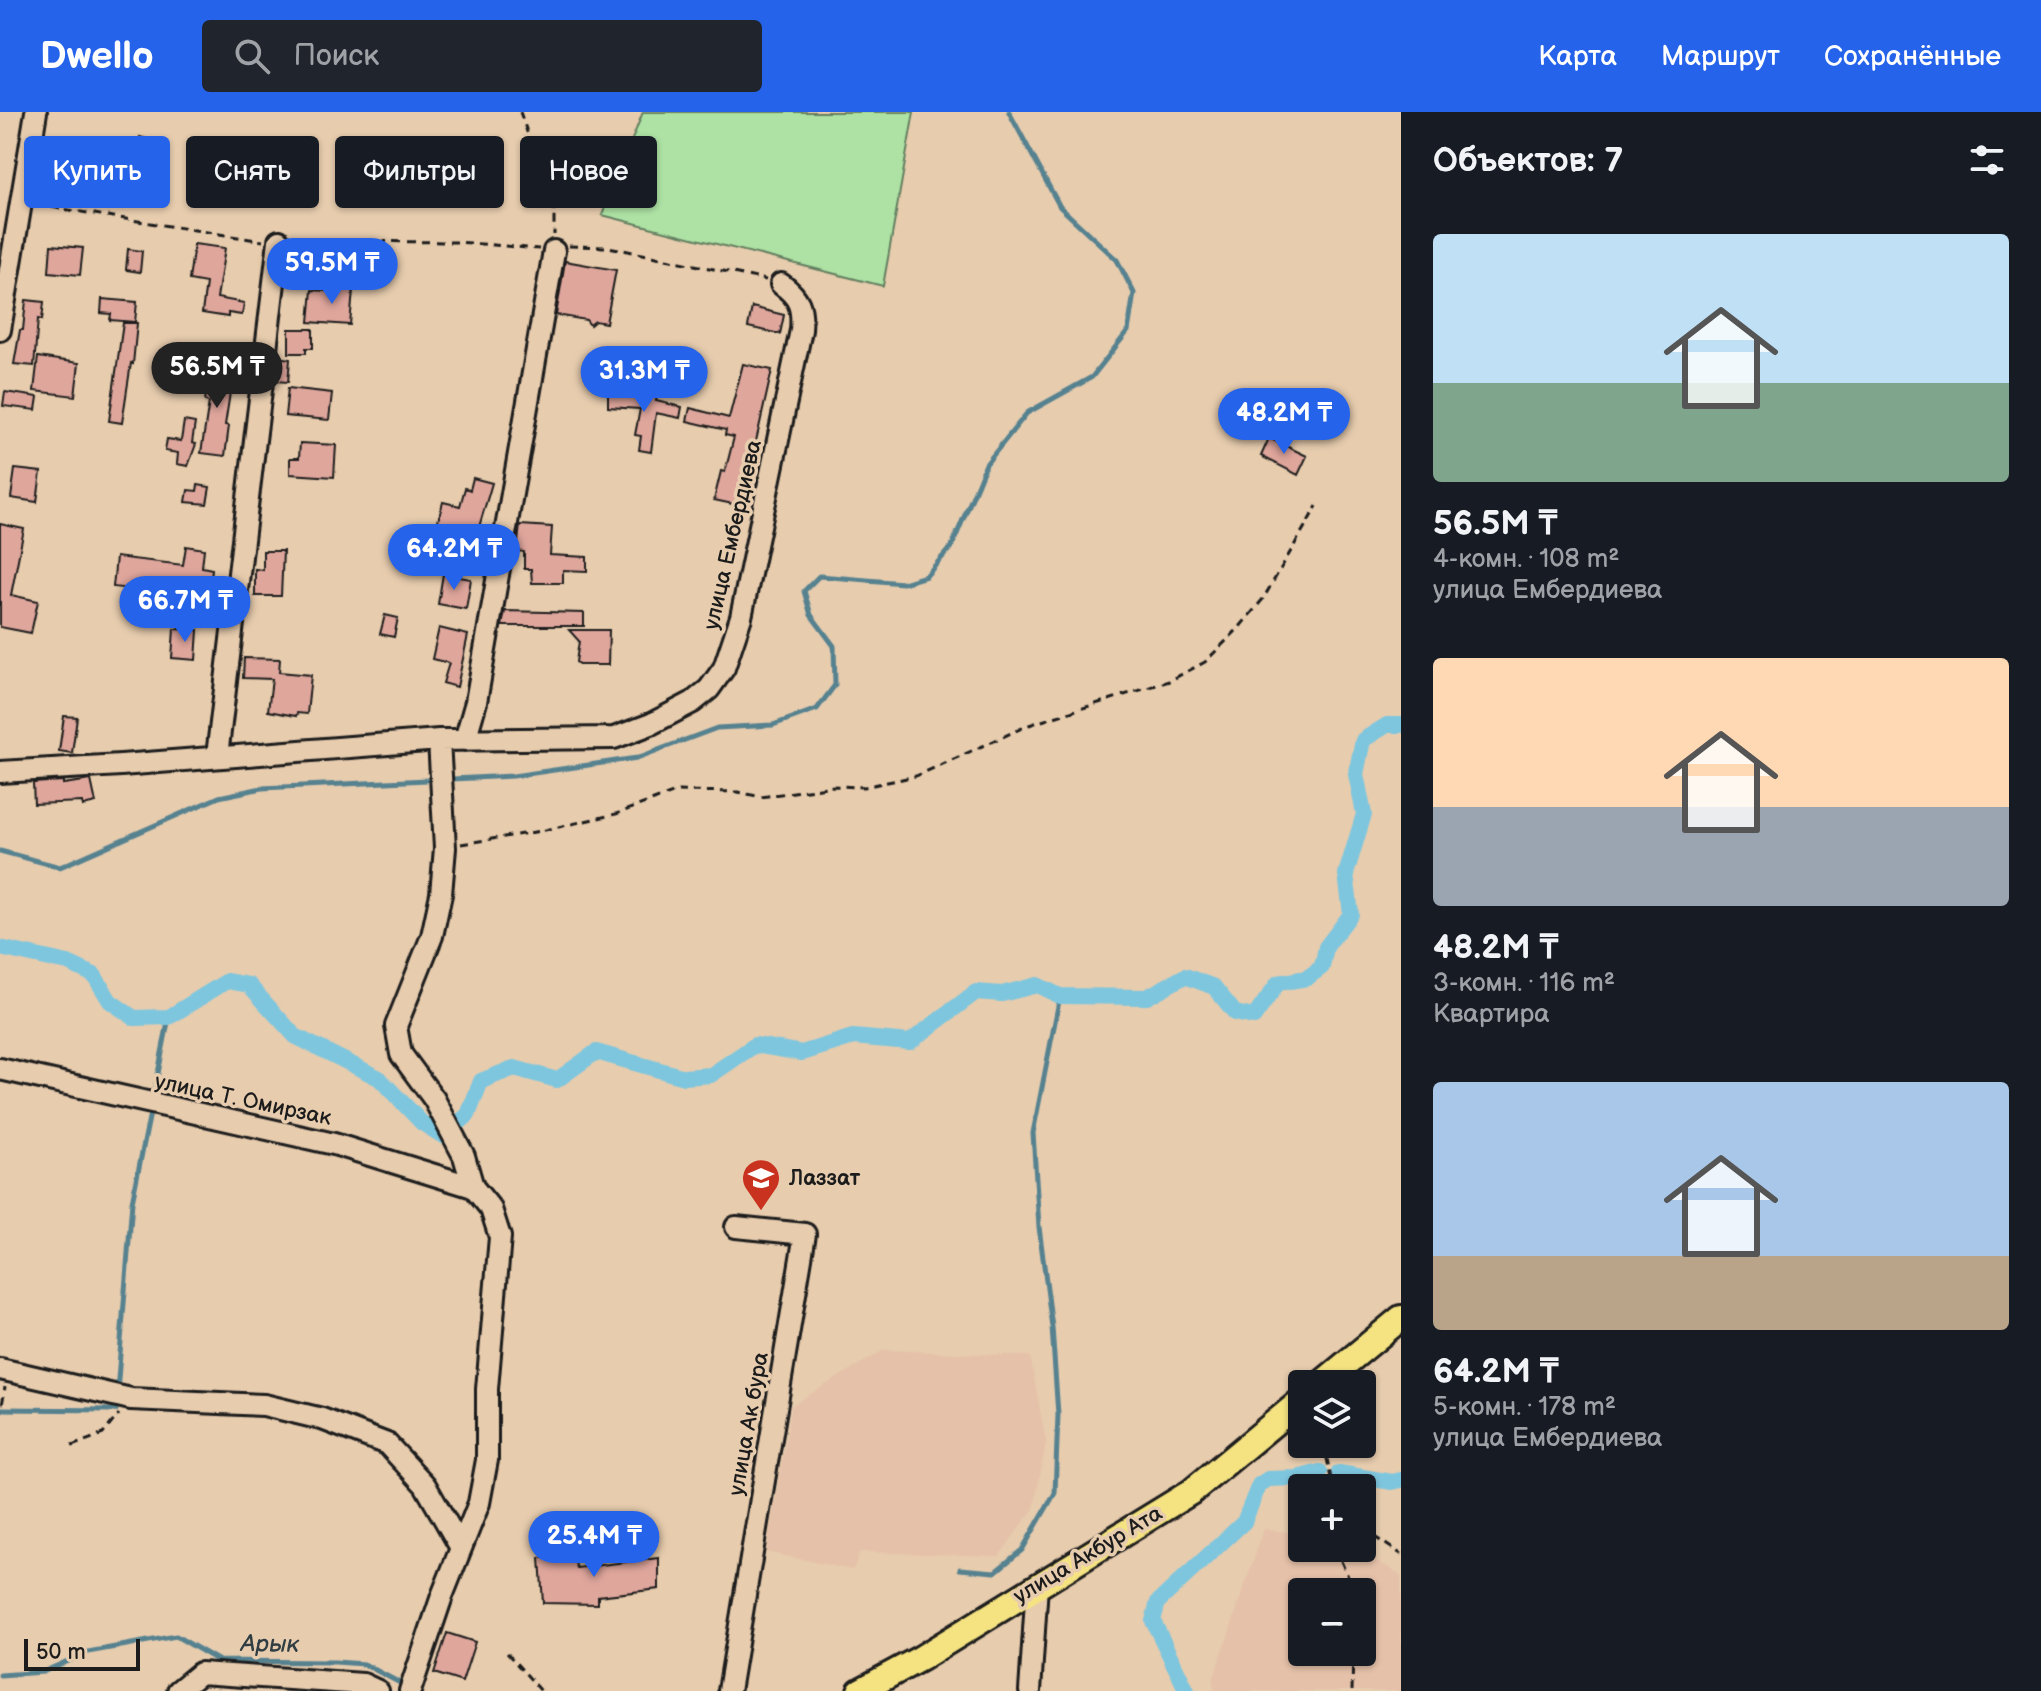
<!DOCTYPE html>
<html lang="ru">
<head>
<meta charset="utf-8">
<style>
	:root { --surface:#171b24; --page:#20242c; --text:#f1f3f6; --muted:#9ea1a6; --accent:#2563eb }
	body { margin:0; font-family:"Balsamiq Sans",sans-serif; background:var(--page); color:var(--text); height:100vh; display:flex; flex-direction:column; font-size:30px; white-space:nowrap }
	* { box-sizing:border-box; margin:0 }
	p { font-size:26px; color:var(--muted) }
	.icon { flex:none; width:44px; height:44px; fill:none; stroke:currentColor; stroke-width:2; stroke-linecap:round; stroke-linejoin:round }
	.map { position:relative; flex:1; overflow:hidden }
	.sheet { display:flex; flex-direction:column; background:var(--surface); width:640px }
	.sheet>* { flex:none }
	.guide { position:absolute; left:24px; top:24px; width:760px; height:72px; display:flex; gap:16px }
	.controls { position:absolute; left:1288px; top:1258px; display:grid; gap:16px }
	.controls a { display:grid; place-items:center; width:88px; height:88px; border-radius:8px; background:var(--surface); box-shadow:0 2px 6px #0004; font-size:40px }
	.scale { position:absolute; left:24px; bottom:20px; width:116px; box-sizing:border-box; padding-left:8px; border:4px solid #1c1c1c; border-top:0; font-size:22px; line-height:28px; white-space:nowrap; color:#1c1c1c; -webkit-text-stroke:6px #e7ccae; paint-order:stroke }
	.price { position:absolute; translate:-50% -68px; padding:0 18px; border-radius:28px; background:var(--accent); color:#fff; font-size:26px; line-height:52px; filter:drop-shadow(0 2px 4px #0008) }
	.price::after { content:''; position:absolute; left:50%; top:48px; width:24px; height:18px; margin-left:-12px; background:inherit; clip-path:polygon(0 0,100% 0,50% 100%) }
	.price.current { background:#222; color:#fff }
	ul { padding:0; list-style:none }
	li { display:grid; align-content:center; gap:16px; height:424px; padding:0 32px }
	li span { display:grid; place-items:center; height:248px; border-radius:8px; color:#555 }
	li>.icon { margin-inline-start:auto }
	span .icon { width:144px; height:144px; fill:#fffc; stroke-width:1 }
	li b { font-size:34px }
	h2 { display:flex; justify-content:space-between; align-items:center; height:96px; padding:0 32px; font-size:34px }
	.tag { padding:0 28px; border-radius:8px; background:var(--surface); box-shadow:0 2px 6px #0004; font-size:28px; line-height:72px }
	.tag.current { background:var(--accent); color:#fff }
	header { display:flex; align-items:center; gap:48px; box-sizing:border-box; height:112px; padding:0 40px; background:var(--accent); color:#fff }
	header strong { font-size:38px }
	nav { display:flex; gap:44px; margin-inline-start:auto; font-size:28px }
	.search { width:560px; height:72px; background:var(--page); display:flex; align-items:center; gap:20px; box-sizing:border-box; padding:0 28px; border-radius:8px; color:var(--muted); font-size:30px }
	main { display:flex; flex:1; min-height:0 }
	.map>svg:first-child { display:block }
	.built { fill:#e5c1a9; fill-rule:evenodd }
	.green { fill:#ade2a4; stroke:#647f60; stroke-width:2 }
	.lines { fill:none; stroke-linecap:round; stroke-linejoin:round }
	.stream { stroke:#578290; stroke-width:5 }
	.canal { stroke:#7ec6de; stroke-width:16 }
	.building { fill:#dfa69c; stroke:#1c1c1c; stroke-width:2 }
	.minor-casing { stroke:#1c1c1c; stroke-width:26 }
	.major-casing { stroke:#1c1c1c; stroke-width:30 }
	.path { stroke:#1c1c1c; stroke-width:3; stroke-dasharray:8 6; stroke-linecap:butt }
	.minor { stroke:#e7ccae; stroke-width:20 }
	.major { stroke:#f5e382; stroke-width:24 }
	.labels { text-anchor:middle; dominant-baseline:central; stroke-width:7; stroke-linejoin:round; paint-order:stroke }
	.street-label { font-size:22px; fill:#1c1c1c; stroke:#e7ccae }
	.poi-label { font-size:22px; font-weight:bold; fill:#1c1c1c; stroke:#e7ccae; text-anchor:start }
	.water-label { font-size:24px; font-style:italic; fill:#303e43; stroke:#e7ccae }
</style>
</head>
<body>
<header>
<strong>Dwello</strong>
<div class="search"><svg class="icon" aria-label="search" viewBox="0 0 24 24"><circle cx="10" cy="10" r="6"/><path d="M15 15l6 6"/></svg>Поиск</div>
<nav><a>Карта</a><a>Маршрут</a><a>Сохранённые</a></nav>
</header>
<main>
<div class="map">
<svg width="1401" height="1579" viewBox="0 0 1401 1579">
	<rect width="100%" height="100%" fill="#e7ccae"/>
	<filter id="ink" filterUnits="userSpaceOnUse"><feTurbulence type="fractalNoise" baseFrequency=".0125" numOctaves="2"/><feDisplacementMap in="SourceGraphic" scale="16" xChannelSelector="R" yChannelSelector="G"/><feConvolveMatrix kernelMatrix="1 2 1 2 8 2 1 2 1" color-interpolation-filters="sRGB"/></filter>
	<g filter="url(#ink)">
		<path class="built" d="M884,1238L1030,1244L1046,1330L1034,1396L999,1444L860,1440L853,1458L766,1440L792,1293Z
			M1264,1417L1302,1422V1436H1355L1401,1463V1579H1214L1213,1568ZM1302,1480H1362V1540H1302Z"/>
		<path class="green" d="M643,0H914L883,174L602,103Z"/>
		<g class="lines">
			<path class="stream" d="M452,667L513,664L637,646L717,616L773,613L817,597L835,573L834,534L811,503L804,479L819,464L903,471L926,464L952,434L986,352L1027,301L1092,265L1128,219L1134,181L1117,148L1060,95L1009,0
				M0,739L60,755L219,685L262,676L427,668
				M153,987L169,905
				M117,1280L132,1090L151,996
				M0,1297L116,1298V1290
				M960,1457L995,1460L1022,1438L1055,1381L1058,1303L1052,1215L1039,1115L1033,1021L1060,884
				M0,1563L43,1560L88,1540L176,1524L219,1549L335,1550L364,1552L402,1572"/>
			<path class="canal" d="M0,836L68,851L94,863L110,889L134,906L169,905L227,869L249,873L295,924L379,966L422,1011L443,1024L468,1003L481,969L514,956L557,968L596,940L684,965L711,963L755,933L802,941L853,925L910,930L976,880L1002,882L1037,873L1060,884L1147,885L1185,864L1214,875L1235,901L1254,905L1278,871L1307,866L1322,855L1326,835L1351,802L1346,762L1364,702L1356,662L1363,628L1387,613H1401
				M1339,1361L1392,1370L1401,1368
				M1187,1579L1153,1509L1158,1490L1244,1410L1259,1373L1268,1367L1297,1366L1320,1360"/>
		</g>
		<path class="building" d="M140,25L153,29L136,80L121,74Z
			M62,34L90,42L83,66L55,59Z
			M194,132L225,136L217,186L244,191L242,203L228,201V205L202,201L206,171L189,168Z
			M51,133L83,136L80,163L49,160Z
			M128,137L142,139L140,160L126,158Z
			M565,149L616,158L606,211L595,209L590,213L586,208L556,203Z
			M333,175L353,178L350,213L309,210L312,178L327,179Z
			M102,187L137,190L135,210L110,208L111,202L101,201Z
			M26,188L44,190L42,208L38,207L34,254L14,252L20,218H23Z
			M752,195L784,203L780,222L748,215Z
			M123,211H137L133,252L131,251L122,311L109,309Z
			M289,217H313V236H306V241H289Z
			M38,245L79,251L75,284L34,279Z
			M278,245L290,247L288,270L275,269Z
			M211,251L234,255L225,313L229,314L225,344L201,341L209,290L205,289Z
			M743,252L772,258L748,365L754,366L747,395L714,388L721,359L725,360L734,325L725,323L726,318L687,309L690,296L729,306Z
			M288,276L332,281L329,308L285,304Z
			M5,280L38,285L36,298L3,294Z
			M608,281L657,283L656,289L682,295L680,306L656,301L651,340L639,338L641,324L635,323L640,297L608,295Z
			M184,309L195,311L192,331L196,332L188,354L177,352L178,341L165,339L167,327L181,329Z
			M1269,326L1307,344L1298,363L1261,344Z
			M300,331L336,333L334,365L290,362V346H299Z
			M15,357L41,360L37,390L11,386Z
			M473,366L492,371L471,442L432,432L443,390L460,394L465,376L470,378Z
			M198,373L210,375L207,392L186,390L188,378L197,379Z
			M0,412L24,417L11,483L38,489L31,521L0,515Z
			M520,413L552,415L550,443L587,445V459L563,458V471H532L531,457H524V440L517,439Z
			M186,434L204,437L202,455L212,457L209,486L184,484L182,509L143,506L145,479L113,475L116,445L183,453Z
			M263,439H283L281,484H255V457L263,458Z
			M443,462L471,467L466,497L438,492Z
			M505,499L584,501V514H502Z
			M385,503L398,506L394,525L380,522Z
			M439,516L468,523L457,575L443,571L449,551L432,547Z
			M174,517L198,518L196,548L172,546Z
			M569,518H609L608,553H580L576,550L579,529Z
			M244,546L280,547L279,560L311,563L307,602L297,601L296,604L268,599L272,567L243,566Z
			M64,604L77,605L72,641L59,639Z
			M91,668L96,691L83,694L82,690L34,692L33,671L63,669V672Z
			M571,1441L577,1456L659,1446V1477L598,1484V1492L543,1491L540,1446Z
			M447,1521L475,1530L462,1570L434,1561Z"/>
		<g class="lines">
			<g class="minor-casing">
				<path id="minor" d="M0,218L36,0
					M465,628L476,590L554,139
					M217,644L279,129
					M0,660L121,653L439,628L614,626L651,612L693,590L709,577L724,556L741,505L801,218C803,195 799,185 781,172
					M0,957L334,1032L473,1075
					M0,1257L131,1287L264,1293L322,1307L387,1332L425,1373L461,1436
					M178,1579L200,1561L363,1572L378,1579
					M410,1579L442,1484L479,1391L487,1348V1277L500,1125L491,1097L473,1075L464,1044L434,987L401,942L396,914L432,824L441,782L445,736L439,628
					M729,1579L805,1122L736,1115
					M1030,1579L1037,1473"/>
			</g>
			<g class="major-casing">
				<path id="major" d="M1321,1272L1401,1206
					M860,1579L921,1546L1191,1380L1302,1288"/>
			</g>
			<path class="path" d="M520,0L527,20L554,76V123
				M38,93L263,129
				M295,129L458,130L539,137
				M569,134L609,135L766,168
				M461,732L541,719L616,702L678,679L738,680L761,685L833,674L864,675L916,664L1029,613L1169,569L1205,550L1239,516L1263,487L1317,394
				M0,1306L5,1275
				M1324,1332L1333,1376
				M72,1334L103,1322L119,1302
				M1362,1417L1401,1442
				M1335,1436L1355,1480
				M507,1541L541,1579
				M1352,1579L1353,1540"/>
			<use href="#minor" class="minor"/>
			<use href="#major" class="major"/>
		</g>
	</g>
	<defs>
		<g id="school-pin" transform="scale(2)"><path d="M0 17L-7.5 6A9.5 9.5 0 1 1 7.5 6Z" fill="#c8321e" stroke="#e7ccae"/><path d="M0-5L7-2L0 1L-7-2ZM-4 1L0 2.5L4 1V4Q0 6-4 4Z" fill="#fff"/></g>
	</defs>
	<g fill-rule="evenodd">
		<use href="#school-pin" x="761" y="1066"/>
	</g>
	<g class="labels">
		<g class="street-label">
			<text transform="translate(733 423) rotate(-77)">улица Ембердиева</text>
			<text transform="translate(243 988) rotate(12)">улица Т. Омирзак</text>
			<text transform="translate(749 1312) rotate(-80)">улица Ак бура</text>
			<text transform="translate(1088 1443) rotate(-31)">улица Акбур Ата</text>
		</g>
		<g class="poi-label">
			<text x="789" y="1066">Лаззат</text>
		</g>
		<g class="water-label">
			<text transform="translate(270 1532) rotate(1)">Арык</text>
		</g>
	</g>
</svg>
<div class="controls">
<a><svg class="icon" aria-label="layers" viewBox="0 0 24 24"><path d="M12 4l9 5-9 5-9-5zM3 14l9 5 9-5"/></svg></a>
<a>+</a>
<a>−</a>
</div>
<div class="scale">50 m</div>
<b class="price" style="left:332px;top:194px">59.5M ₸</b>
<b class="price current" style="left:217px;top:298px">56.5M ₸</b>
<b class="price" style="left:644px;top:302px">31.3M ₸</b>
<b class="price" style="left:1284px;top:344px">48.2M ₸</b>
<b class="price" style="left:454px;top:480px">64.2M ₸</b>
<b class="price" style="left:185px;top:532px">66.7M ₸</b>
<b class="price" style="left:594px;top:1467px">25.4M ₸</b>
<div class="guide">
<a class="tag current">Купить</a>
<a class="tag">Снять</a>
<a class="tag">Фильтры</a>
<a class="tag">Новое</a>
</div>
</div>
<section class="sheet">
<h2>Объектов: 7<svg class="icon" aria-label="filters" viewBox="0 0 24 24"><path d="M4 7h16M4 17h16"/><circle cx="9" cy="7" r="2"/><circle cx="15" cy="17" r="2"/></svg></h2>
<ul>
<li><span style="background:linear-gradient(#bfe0f5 60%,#7fa58c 0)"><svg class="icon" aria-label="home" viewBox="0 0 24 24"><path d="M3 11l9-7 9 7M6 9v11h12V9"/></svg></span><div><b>56.5M ₸</b><p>4-комн. · 108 m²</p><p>улица Ембердиева</p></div></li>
<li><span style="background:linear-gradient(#ffd9b3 60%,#9aa5b1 0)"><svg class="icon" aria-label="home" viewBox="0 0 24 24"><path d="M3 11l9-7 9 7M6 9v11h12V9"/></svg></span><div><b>48.2M ₸</b><p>3-комн. · 116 m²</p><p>Квартира</p></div></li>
<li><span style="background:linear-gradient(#a9c7e8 70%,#b9a48a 0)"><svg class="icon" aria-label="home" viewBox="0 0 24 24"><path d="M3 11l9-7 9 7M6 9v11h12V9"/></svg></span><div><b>64.2M ₸</b><p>5-комн. · 178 m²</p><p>улица Ембердиева</p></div></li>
</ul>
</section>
</main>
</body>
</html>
